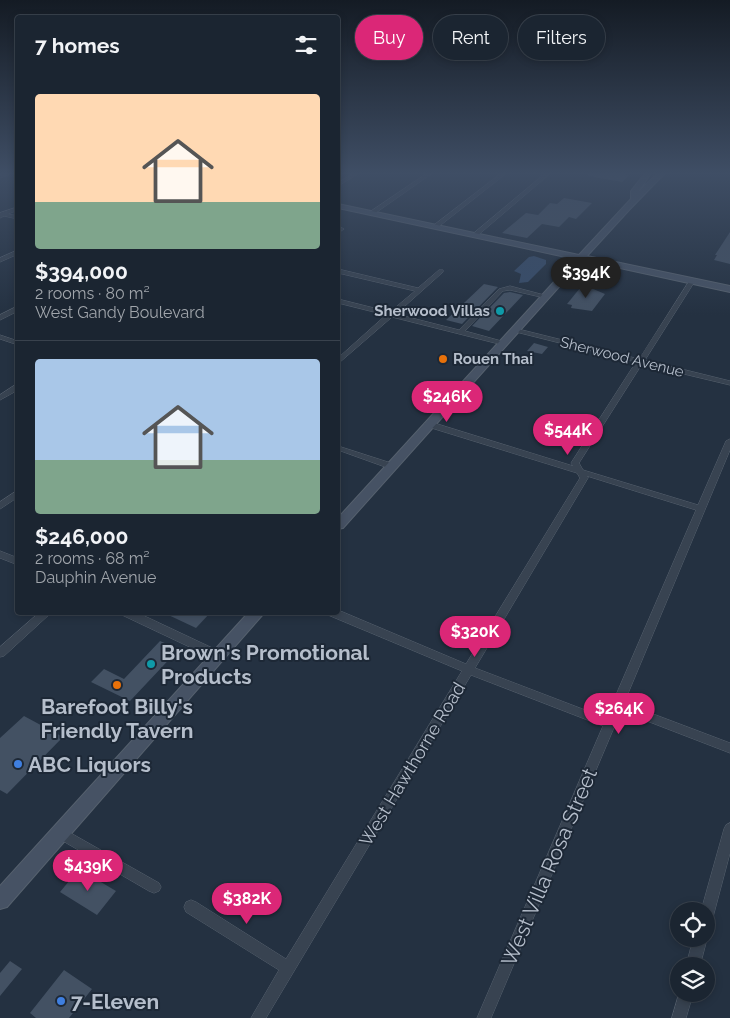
<!DOCTYPE html>
<html lang="en">
<head>
<meta charset="utf-8">
<style>
	:root { --surface:#1b2531; --page:#242d39; --text:#f1f3f6; --muted:#a0a5ab; --line:#39424d; --accent:#db2777 }
	body { margin:0; font-family:Raleway,sans-serif; background:var(--page); color:var(--text); height:100vh; display:flex; flex-direction:column; font-size:19px; white-space:nowrap }
	* { box-sizing:border-box; margin:0 }
	p { font-size:16px; color:var(--muted) }
	.icon { flex:none; width:28px; height:28px; fill:none; stroke:currentColor; stroke-width:2; stroke-linecap:round; stroke-linejoin:round }
	.map { position:relative; flex:1; overflow:hidden }
	.details { position:absolute; left:15px; top:15px; width:325px; height:600px; display:flex; flex-direction:column; background:var(--surface); border-radius:5px; box-shadow:0 2px 8px #0003,0 0 0 1px var(--line) }
	.details>* { flex:none }
	.hud { position:absolute; left:355px; top:15px; width:300px; height:45px; display:flex; gap:10px }
	.controls { position:absolute; left:670px; top:902px; display:grid; gap:10px }
	.controls a { display:grid; place-items:center; width:45px; height:45px; border-radius:50%; background:var(--surface); box-shadow:0 2px 8px #0003,0 0 0 1px var(--line); font-size:25px }
	.price { position:absolute; translate:-50% -42px; padding:0 11px; border-radius:18px; background:var(--accent); color:#fff; font-size:16px; line-height:32px; filter:drop-shadow(0 1px 2px #0008) }
	.price::after { content:''; position:absolute; left:50%; top:30px; width:15px; height:11px; margin-left:-8px; background:inherit; clip-path:polygon(0 0,100% 0,50% 100%) }
	.price.on { background:#222; color:#fff }
	ul { padding:0; list-style:none }
	li { display:grid; align-content:center; gap:10px; height:265px; padding:0 20px }
	li+li { border-top:1px solid var(--line) }
	li span { display:grid; place-items:center; height:155px; border-radius:5px; color:#555 }
	li>.icon { margin-inline-start:auto }
	span .icon { width:90px; height:90px; fill:#fffc; stroke-width:1 }
	li b { font-size:21px }
	h2 { display:flex; justify-content:space-between; align-items:center; height:60px; padding:0 20px; font-size:21px }
	.tag { padding:0 18px; border-radius:22px; background:var(--surface); box-shadow:0 2px 8px #0003,0 0 0 1px var(--line); font-size:18px; line-height:45px }
	.tag.on { background:var(--accent); color:#fff }
	.map>svg:first-child { display:block }
	.water { fill:#374c69 }
	.building { fill:#435163 }
	.lines { fill:none; stroke-linecap:round; stroke-linejoin:round }
	.street-casing { stroke:#56616e; stroke-width:1 }
	.secondary-casing { stroke:#56616e; stroke-width:2 }
	.street { fill:#384351; fill-rule:evenodd }
	.secondary { fill:#465264; fill-rule:evenodd }
	.culture-dot { fill:#0f9aa8; stroke:#1d2836; stroke-width:2 }
	.food-dot { fill:#e8710a; stroke:#1d2836; stroke-width:2 }
	.shop-dot { fill:#3f7fe0; stroke:#1d2836; stroke-width:2 }
	.labels { text-anchor:middle; dominant-baseline:central; stroke-width:4; stroke-linejoin:round; paint-order:stroke }
	.far-poi-label { font-size:15px; font-weight:bold; fill:#b5becb; stroke:#1d2836; text-anchor:end }
	.far-street-label { font-size:15px; fill:#b5becb; stroke:#1d2836 }
	.street-label { font-size:18px; fill:#b5becb; stroke:#1d2836 }
	.near-poi-label { font-size:21px; font-weight:bold; fill:#b5becb; stroke:#1d2836; text-anchor:start }
	.near-street-label { font-size:21px; fill:#b5becb; stroke:#1d2836 }
</style>
</head>
<body>
<div class="map">
<svg width="730" height="1018" viewBox="0 0 730 1018">
	<rect width="100%" height="100%" fill="#243141"/>
	<path class="water" d="M534,256L546,260V264L528,282L519,283L521,274L514,271L529,257Z"/>
	<path class="building" d="M589,172H613L629,175L622,182L588,176Z
		M564,198L592,203L576,219L569,217L559,227L542,224L527,238L502,233L526,213L538,215L550,203L557,204Z
		M730,232V264L714,260L717,255H715Z
		M484,284L498,287L462,324L446,320Z
		M580,288L590,290L591,288L605,294L592,311L571,308L572,305L567,304Z
		M510,292L523,295L489,331L472,326L504,293Z
		M534,343L548,347L542,354L527,351Z
		M162,612H211L196,628Z
		M160,641L179,649L130,701L91,682L104,669L124,679Z
		M24,716L63,737L7,794L0,790V738Z
		M79,869L116,891L97,915L60,892Z
		M10,961L22,969L0,996V973Z
		M64,970L92,989L69,1018H36L30,1013Z"/>
	<g class="lines">
		<g class="street-casing">
			<path id="street" d="M9,172H15L0,178V175Z
				M356,172H361L338,186V183Z
				M429,172H434L374,214H370V212Z
				M503,172H508L437,228H433V226Z
				M547,172H552L477,236H473V234Z
				M18,207V210L8,214L18,216V219L4,216L0,218V213Z
				M338,226L344,229L341,231L338,230Z
				M18,250V254L0,262V258Z
				M338,269L418,288L439,270H443V272L396,314L459,330L499,289L510,286L548,296L545,298L510,290L503,291L465,331L505,342V344L503,345L392,317L340,362L338,363V358L386,315L338,303V299L390,312L415,291L338,273Z
				M690,280L695,281L645,360L730,381V385L642,364L579,463L583,470L698,505L726,441L730,439V450L624,703L730,743V753L621,711L491,1018H477L603,726L471,675L266,1018H251L279,970L186,912L184,907L186,902L191,900L196,902L286,959L462,671L328,615L327,612H338V610L466,664L580,478L577,473L425,426L424,424L428,422H431L573,466L571,463L636,362L512,331L511,330L514,328L639,359ZM587,476L696,510L606,718L475,668L588,478Z
				M18,306V311L0,320V315Z
				M0,335L18,341V345L0,339Z
				M15,385H18V390L0,400V395Z
				M338,446L394,464L395,466L394,468H388L338,450Z
				M18,490V497L0,509V502Z
				M0,551L18,558V565L0,558Z
				M40,612H52L4,656L0,657V647Z
				M121,612H136L223,653L224,656L223,659L219,660L215,659L122,615Z
				M730,823V853L713,917L711,922L706,924V911H701L724,829L726,825Z
				M60,827L159,883L161,887L159,891L154,893L149,891L56,837L54,833L56,829Z
				M706,937L707,939L700,966H686L693,939H706Z
				M679,994H693L686,1018H672Z"/>
		</g>
		<g class="secondary-casing">
			<path id="secondary" d="M646,172H652L638,192L659,172H666L629,210L587,256L730,286V292L583,260L343,528L338,529V518L575,259L338,208V204L579,255L631,199V191Z
				M249,612H265L7,907L0,909V886Z"/>
		</g>
		<use href="#street" class="street"/>
		<use href="#secondary" class="secondary"/>
	</g>
	<linearGradient id="sky" x2="0" y2="1"><stop stop-color="#141b24"/><stop offset="0.55" stop-color="#3f4e65"/><stop offset="1" stop-color="#3f4e65" stop-opacity="0"/></linearGradient>
	<rect width="730" height="315" fill="url(#sky)"/>
	<g class="culture-dot">
		<circle cx="500" cy="311" r="5"/>
		<circle cx="151" cy="664" r="5"/>
	</g>
	<g class="food-dot">
		<circle cx="443" cy="359" r="5"/>
		<circle cx="117" cy="685" r="5"/>
	</g>
	<g class="shop-dot">
		<circle cx="18" cy="764" r="5"/>
		<circle cx="61" cy="1001" r="5"/>
	</g>
	<g class="labels">
		<g class="far-poi-label">
			<text x="490" y="311">Sherwood Villas</text>
			<text x="453" y="359" text-anchor="start">Rouen Thai</text>
		</g>
		<g class="far-street-label">
			<text transform="translate(622 357) rotate(14)">Sherwood Avenue</text>
		</g>
		<g class="street-label">
			<text transform="translate(412 764) rotate(-59)">West Hawthorne Road</text>
		</g>
		<g class="near-poi-label">
			<text x="161" y="652">Brown's Promotional<tspan x="161" dy="24">Products</tspan></text>
			<text x="117" y="706" text-anchor="middle">Barefoot Billy's<tspan x="117" dy="24">Friendly Tavern</tspan></text>
			<text x="28" y="764">ABC Liquors</text>
			<text x="71" y="1001">7-Eleven</text>
		</g>
		<g class="near-street-label">
			<text transform="translate(549 867) rotate(-67)">West Villa Rosa Street</text>
		</g>
	</g>
</svg>
<div class="controls">
<a><svg class="icon" aria-label="locate" viewBox="0 0 24 24"><circle cx="12" cy="12" r="6"/><path d="M12 2v4M12 18v4M2 12h4M18 12h4"/></svg></a>
<a><svg class="icon" aria-label="layers" viewBox="0 0 24 24"><path d="M12 4l9 5-9 5-9-5zM3 14l9 5 9-5"/></svg></a>
</div>
<b class="price on" style="left:586px;top:299px">$394K</b>
<b class="price" style="left:447px;top:423px">$246K</b>
<b class="price" style="left:568px;top:456px">$544K</b>
<b class="price" style="left:475px;top:658px">$320K</b>
<b class="price" style="left:619px;top:735px">$264K</b>
<b class="price" style="left:88px;top:892px">$439K</b>
<b class="price" style="left:247px;top:925px">$382K</b>
<div class="hud">
<a class="tag on">Buy</a>
<a class="tag">Rent</a>
<a class="tag">Filters</a>
</div>
<section class="details">
<h2>7 homes<svg class="icon" aria-label="filters" viewBox="0 0 24 24"><path d="M4 7h16M4 17h16"/><circle cx="9" cy="7" r="2"/><circle cx="15" cy="17" r="2"/></svg></h2>
<ul>
<li><span style="background:linear-gradient(#ffd9b3 70%,#7fa58c 0)"><svg class="icon" aria-label="home" viewBox="0 0 24 24"><path d="M3 11l9-7 9 7M6 9v11h12V9"/></svg></span><div><b>$394,000</b><p>2 rooms · 80 m²</p><p>West Gandy Boulevard</p></div></li>
<li><span style="background:linear-gradient(#a9c7e8 65%,#7fa58c 0)"><svg class="icon" aria-label="home" viewBox="0 0 24 24"><path d="M3 11l9-7 9 7M6 9v11h12V9"/></svg></span><div><b>$246,000</b><p>2 rooms · 68 m²</p><p>Dauphin Avenue</p></div></li>
</ul>
</section>
</div>
</body>
</html>
